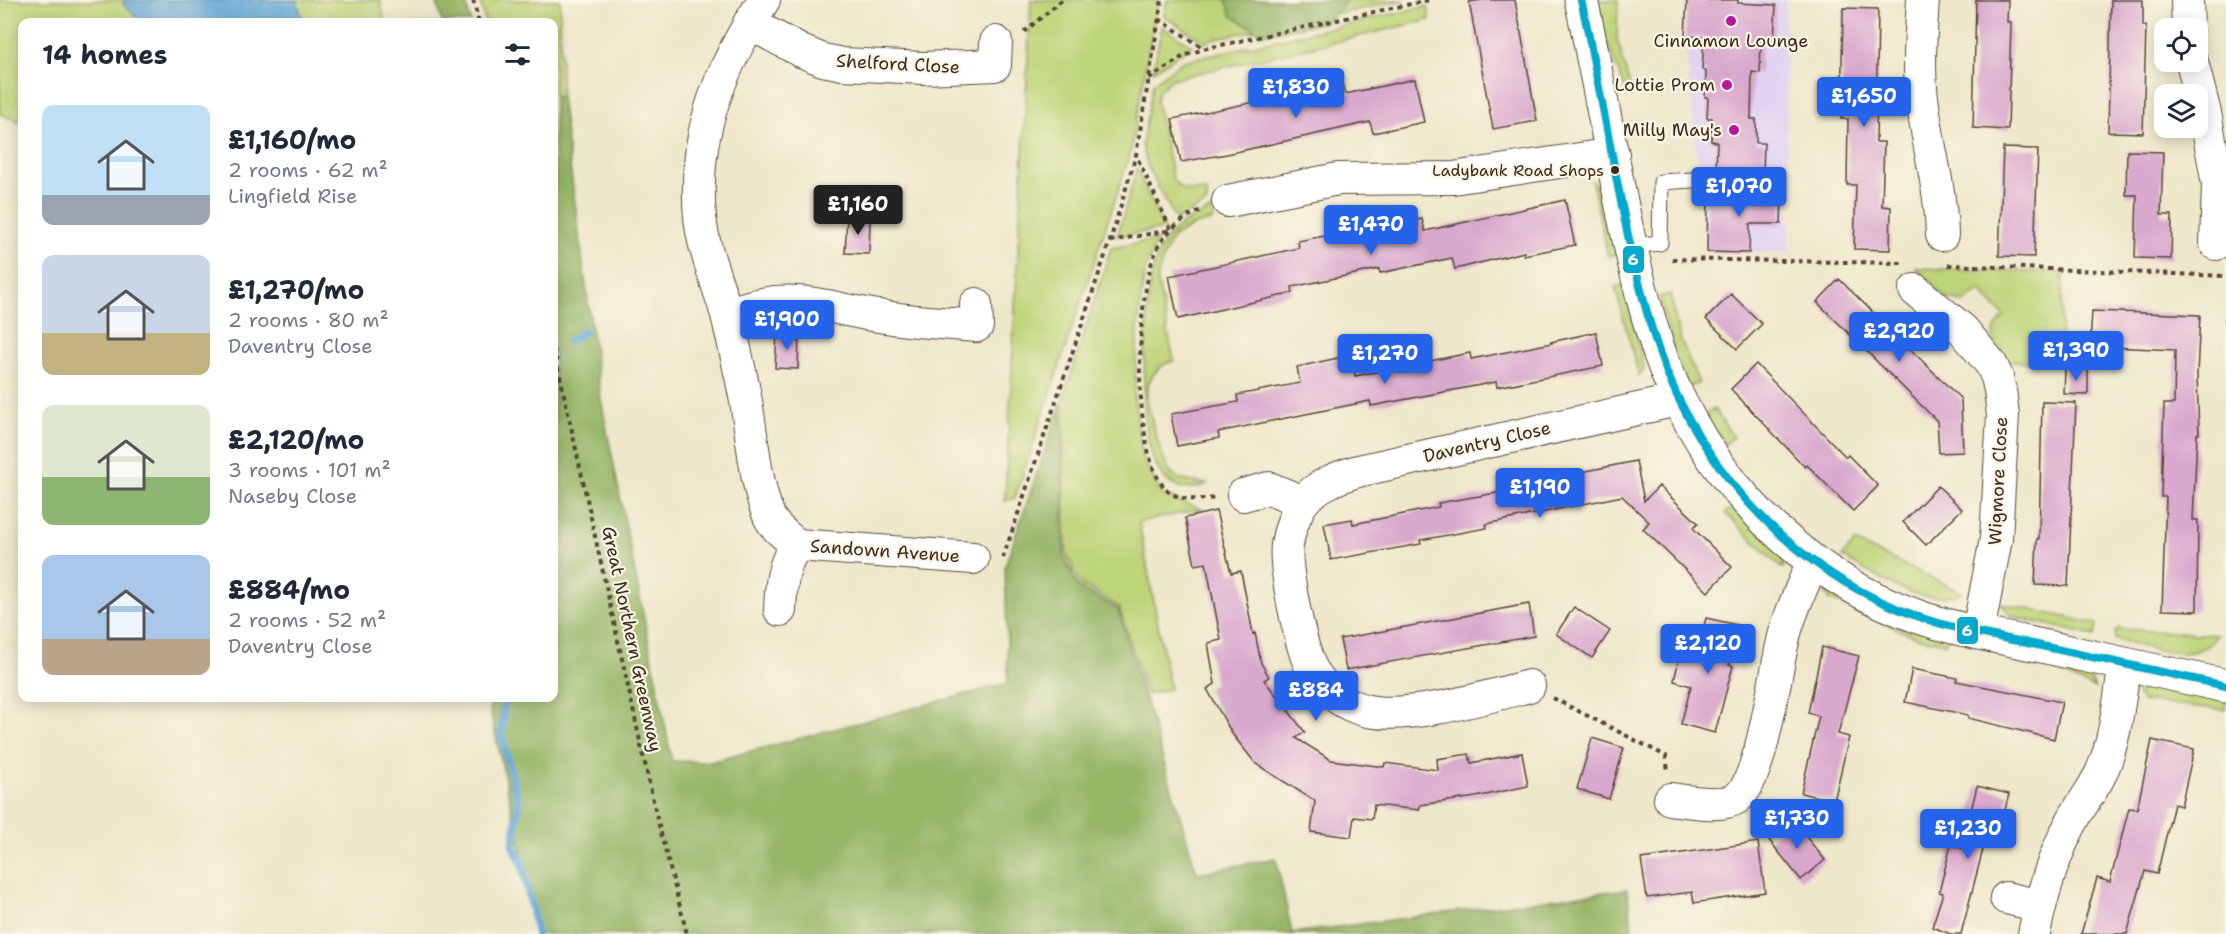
<!DOCTYPE html>
<html lang="en">
<head>
<meta charset="utf-8">
<style>
	:root { --surface:#fff; --page:#f2f2f3; --text:#1f2937; --muted:#747a83; --accent:#2563eb }
	body { margin:0; font-family:"Shantell Sans",sans-serif; background:var(--page); color:var(--text); height:100vh; display:flex; flex-direction:column; font-size:22px; white-space:nowrap }
	* { box-sizing:border-box; margin:0 }
	p { font-size:20px; color:var(--muted) }
	.icon { flex:none; width:33px; height:33px; fill:none; stroke:currentColor; stroke-width:2; stroke-linecap:round; stroke-linejoin:round }
	.map { position:relative; flex:1; overflow:hidden }
	.drawer { position:absolute; left:18px; top:18px; width:540px; height:684px; display:flex; flex-direction:column; background:var(--surface); border-radius:12px; box-shadow:0 3px 15px #0003 }
	.drawer>* { flex:none }
	.controls { position:absolute; left:2154px; top:18px; display:grid; gap:12px }
	.controls a { display:grid; place-items:center; width:54px; height:54px; border-radius:12px; background:var(--surface); box-shadow:0 3px 15px #0003; font-size:30px }
	.price { position:absolute; translate:-50% -51px; padding:0 14px; border-radius:6px; background:var(--accent); color:#fff; font-size:20px; line-height:39px; filter:drop-shadow(0 2px 3px #0008) }
	.price::after { content:''; position:absolute; left:50%; top:36px; width:18px; height:14px; margin-left:-9px; background:inherit; clip-path:polygon(0 0,100% 0,50% 100%) }
	.price.active { background:#222; color:#fff }
	ul { padding:0; list-style:none }
	li { display:flex; align-items:center; gap:18px; height:150px; padding:0 24px }
	li span { display:grid; place-items:center; flex:none; width:168px; height:120px; border-radius:12px; color:#555 }
	li>.icon { margin-inline-start:auto }
	span .icon { width:72px; height:72px; fill:#fffc; stroke-width:1 }
	li b { font-size:26px }
	h2 { display:flex; justify-content:space-between; align-items:center; height:72px; padding:0 24px; font-size:26px }
	.map>svg:first-child { display:block }
	.built { fill:#e1d4f3 }
	.green { fill:#bdd478; stroke:#7c7f4b; stroke-width:1.5 }
	.forest { fill:#96b668; stroke:#687043; stroke-width:1.5 }
	.water { fill:#5fa6d6; stroke:#4d687a; stroke-width:1.5 }
	.lines { fill:none; stroke-linecap:round; stroke-linejoin:round }
	.stream { stroke:#5fa6d6; stroke-width:8 }
	.building { fill:#d9a8ce }
	.service-casing { stroke:#564638; stroke-width:17 }
	.minor-casing { stroke:#564638; stroke-width:34 }
	.tertiary-casing { stroke:#564638; stroke-width:35 }
	.path { stroke:#564638; stroke-width:4; stroke-dasharray:4.5 4.5; stroke-linecap:butt }
	.service { stroke:#fff; stroke-width:15 }
	.minor { stroke:#fff; stroke-width:32 }
	.tertiary { stroke:#fff; stroke-width:33 }
	.bus-1-casing { stroke:#fcf5e5; stroke-width:12 }
	.bus-1 { stroke:#00a9ce; stroke-width:8 }
	.poi-dot { fill:#b5179e; stroke:#fcf5e5; stroke-width:2 }
	.bus-dot { fill:#3b2a1e; stroke:#fcf5e5; stroke-width:2 }
	.labels { text-anchor:middle; dominant-baseline:central; stroke-width:4.5; stroke-linejoin:round; paint-order:stroke }
	.bus-label { font-size:16px; fill:#3b2a1e; stroke:#fcf5e5; text-anchor:end }
	.poi-label { font-size:18px; fill:#3b2a1e; stroke:#fcf5e5; text-anchor:end }
	.street-label { font-size:18px; fill:#3b2a1e; stroke:#fcf5e5 }
	.line-badge { stroke:#fcf5e5; stroke-width:2 }
	.badge-label { font-size:16px; text-anchor:middle; font-weight:bold; fill:#fff }
</style>
</head>
<body>
<div class="map">
<svg width="2226" height="934" viewBox="0 0 2226 934">
	<rect width="100%" height="100%" fill="#fcf5e5"/>
	<filter id="ink" filterUnits="userSpaceOnUse"><feTurbulence type="fractalNoise" baseFrequency=".0167" numOctaves="2"/><feDisplacementMap in="SourceGraphic" scale="12" xChannelSelector="R" yChannelSelector="G"/><feConvolveMatrix kernelMatrix="1 2 1 2 8 2 1 2 1" color-interpolation-filters="sRGB"/></filter>
	<filter id="wash" filterUnits="userSpaceOnUse"><feTurbulence type="fractalNoise" baseFrequency=".008" numOctaves="4" result="noise"/><feDisplacementMap in="SourceGraphic" scale="24" xChannelSelector="R" yChannelSelector="G"/><feGaussianBlur stdDeviation="1.35" result="paint"/><feColorMatrix in="noise" values="0 0 0 0 0 0 0 0 0 0 0 0 0 0 0 0 0 1.4 0 .05"/><feComposite in="paint" operator="in"/></filter>
	<g filter="url(#wash)">
		<rect width="100%" height="100%" fill="#eee7ca"/>
		<path class="built" d="M1686,0H1785L1789,252H1706L1685,36Z"/>
		<path class="green" d="M0,0H380L385,22H22V123L0,114Z
			M480,0H560L561,97H554V22H485Z
			M1031,0H1158L1130,155L1015,498L1005,501Z
			M1167,0H1405L1212,39L1206,43L1164,16Z
			M1597,0H1618L1617,38L1632,94L1628,96L1606,40Z
			M1428,6L1430,20L1172,79L1159,91L1156,100L1173,179C1181,193 1193,191 1207,191V203L1176,220L1148,168L1142,145L1153,83L1183,61Z
			M1162,26L1192,46L1153,71Z
			M1137,169L1164,229L1117,236Z
			M1592,181C1608,192 1613,235 1618,254L1608,256Z
			M1212,209L1214,220L1195,225L1175,235L1169,244L1161,264L1157,278L1174,361C1161,363 1149,376 1147,390C1146,403 1162,465 1172,474C1181,482 1196,482 1207,484C1133,514 1143,376 1146,336C1149,305 1147,271 1164,243C1174,225 1194,218 1212,209Z
			M1157,240L1145,271L1139,313L1134,398L1143,458L1162,495L1202,509L1139,522L1170,689L1147,694L1119,607L1081,584L1066,554L1063,399L1111,248Z
			M1916,268L2063,273L2060,364L2001,361C1992,341 1988,334 2004,316L1980,291L1964,302L1947,299Z
			M1623,285L1643,362L1644,369L1639,376L1615,287Z
			M1670,294L1679,336L1699,383L1688,387L1676,359L1659,297Z
			M1714,409L1733,437L1724,445L1704,415Z
			M1734,506L1782,553L1784,567L1782,568L1725,513Z
			M1855,542L1961,592C1925,611 1874,575 1842,557Z
			M1832,592L1949,634L1946,643L1918,638L1829,599L1825,593Z
			M2001,603L2097,624L2095,636L2011,616Z
			M2119,628V629L2217,635C2198,668 2145,646 2115,639V632Z
			M2044,659L2088,672L2095,689L2041,664Z
			M2163,685L2226,696V710L2143,701L2137,694L2151,687Z"/>
		<path class="forest" d="M436,0H465L471,22H442Z
			M1226,0H1347L1327,22L1262,34L1232,16Z
			M554,97H561L601,400L672,761L710,762L1008,683L1005,566L1061,403L1064,556L1079,587L1118,609L1197,873L1276,858L1292,933L1627,889L1633,934H539L490,710L491,698H554Z"/>
		<path class="water" d="M124,0H297L303,22H141L123,4Z"/>
		<g class="lines">
			<path class="stream" d="M569,341L585,331
				M505,698L501,734L519,804L513,846L522,862L537,934"/>
		</g>
		<g id="blocks">
			<path class="building" d="M1483,0H1515L1537,121L1493,129L1469,2Z
				M1687,0H1738V3L1776,5L1774,40H1761L1760,73L1752,72L1751,119H1756V143H1764L1763,173L1716,170L1717,142L1711,141L1712,118H1707L1708,97H1705L1706,71L1702,70L1704,37L1685,36Z
				M1976,0H2008L2007,22H2011L2008,130L1973,128Z
				M2111,0H2143V26H2146L2143,133L2108,132Z
				M1843,8L1878,9L1876,142H1884L1882,206L1891,207L1890,250L1854,249L1856,185H1847L1848,119H1841Z
				M1415,79L1424,122L1373,133L1370,122L1227,154L1181,162L1172,119L1342,84L1345,94Z
				M2003,148L2038,149L2034,257L1999,256Z
				M2127,151L2163,152L2161,215H2172L2171,259L2135,258L2137,195H2126Z
				M1716,189L1763,192V195L1782,196L1781,224H1750L1749,253L1707,252L1708,194H1715Z
				M1565,200L1575,245L1524,255V252L1455,269L1452,258L1380,273L1379,269L1292,287L1293,293L1178,319L1169,276L1299,248L1298,241L1350,231V235L1422,219L1425,231Z
				M847,217L870,218L869,254L845,253Z
				M1839,279L1961,399L1963,452L1939,453L1937,421L1817,302Z
				M1731,294L1762,324L1737,349L1706,319Z
				M2092,311L2200,315L2197,374L2199,434H2197L2193,520H2198L2197,611L2162,610L2166,497H2161L2164,404H2174L2175,350L2090,346Z
				M1596,332L1603,366L1497,387L1496,382L1371,406L1370,401L1218,432L1219,438L1177,446L1171,414L1238,402L1237,395L1300,383L1297,367L1351,355L1355,376L1470,353L1471,359L1552,343L1551,342Z
				M777,333L799,334L798,369L775,368Z
				M1756,364L1846,457L1848,455L1878,486L1853,511L1807,465L1805,467L1731,389Z
				M2065,369L2088,370V395L2064,394Z
				M2042,402L2076,403L2068,586L2035,585L2037,539H2039Z
				M1636,461L1644,501L1659,486L1698,523L1693,528L1732,567L1708,592L1643,529L1649,522L1622,496L1486,524L1487,528L1420,540L1421,544L1331,560L1324,524L1352,519L1353,524L1439,507L1438,503L1502,492V488Z
				M1938,486L1962,509L1926,545L1903,522Z
				M1216,511L1231,573L1241,571L1253,634L1255,633L1261,663L1269,677L1264,680L1305,732L1296,738L1331,760L1384,767L1385,763L1438,770L1437,759L1469,754L1471,763L1522,753L1528,786L1476,797L1420,805L1419,810L1374,805L1372,819L1354,817L1351,837L1311,832L1315,801L1256,764L1233,735L1207,689L1215,684L1208,643L1221,640L1206,563L1195,565L1185,518Z
				M1529,604L1534,636L1346,670L1340,639Z
				M1574,607L1610,631L1592,658L1556,634Z
				M1706,618L1738,625L1729,665L1733,666L1715,733L1681,724L1691,686L1674,681L1680,654L1696,658Z
				M1822,647L1859,656L1838,734L1849,737L1834,801L1801,793L1819,716L1808,713Z
				M1912,669L1957,678L1956,681L2062,702L2054,739L1968,718V715L1905,702Z
				M1592,738L1624,748L1609,799L1577,789Z
				M2152,740L2194,749L2181,806L2174,804L2157,874L2145,871L2127,934H2081L2097,878L2110,882L2129,808L2137,809Z
				M1977,786L2009,794L1998,837L1987,834L1961,934H1951L1932,927L1943,893L1939,892L1951,845L1962,848Z
				M1793,821L1825,860L1801,880L1769,840Z
				M1758,842L1765,892L1694,903L1692,892L1647,898L1641,859Z"/>
		</g>
	</g>
	<g filter="url(#ink)">
		<use href="#blocks" fill-opacity="0" stroke="#564638" stroke-width="1.5"/>
		<g class="lines">
			<g class="service-casing">
				<path id="service" d="M1631,246L1660,243L1661,182L1707,179L1773,183"/>
			</g>
			<g class="minor-casing">
				<path id="minor" d="M764,0C732,50 705,104 700,164C698,189 698,216 704,241C710,266 720,290 727,315C733,340 739,365 744,391C752,428 754,481 769,516C774,528 787,536 797,545L973,558
					M1923,0C1921,32 1918,65 1922,97C1927,144 1941,188 1942,235
					M2187,0L2188,28
					M749,23L801,51L823,60L843,64L923,68L995,65L996,42
					M2192,62L2205,113L2218,184L2216,244
					M1228,201L1338,179L1453,178L1613,154
					M1915,290L1963,330L1991,364L1997,377L2000,390L2003,415L1996,539L1978,632
					M727,314C791,289 822,308 885,317C915,322 946,323 977,326L976,304
					M1243,495L1269,488L1303,502
					M780,610C781,587 782,563 797,545
					M1529,686C1487,697 1405,721 1364,710C1343,704 1326,691 1314,673C1301,653 1284,568 1287,545C1289,531 1295,513 1303,502C1316,485 1338,477 1358,471L1678,400
					M1670,799C1687,801 1723,808 1737,798C1763,779 1775,668 1785,633C1792,608 1803,585 1813,561
					M2006,898L2040,906
					M2034,934C2042,892 2054,853 2075,816C2083,802 2094,788 2101,773C2116,740 2119,699 2125,664"/>
			</g>
			<g class="tertiary-casing">
				<path id="tertiary" d="M1581,0C1587,24 1591,49 1596,73C1613,156 1626,241 1650,323C1688,458 1786,570 1919,617C1953,629 1989,635 2023,642C2091,657 2158,671 2226,686"/>
			</g>
			<path class="path" d="M473,0L479,22
				M1159,19L1203,48
				M1024,32L1062,0
				M1149,79L1184,56L1203,49L1429,0
				M1200,211C1181,218 1162,235 1155,254C1136,298 1131,449 1164,487C1177,502 1198,500 1216,498
				M1110,241L1171,230L1136,155
				M1672,259L1902,263
				M1948,265L2226,276
				M2226,318V324
				M554,349L656,814L687,934
				M1003,558L1110,241L1136,155L1162,0
				M1553,698L1666,756L1668,771"/>
			<use href="#service" class="service"/>
			<use href="#minor" class="minor"/>
			<use href="#tertiary" class="tertiary"/>
			<g class="bus-1-casing">
				<path id="bus-1" d="M1581,0C1587,24 1591,49 1596,73C1613,156 1626,241 1650,323C1688,458 1786,570 1919,617C1953,629 1989,635 2023,642C2091,657 2158,671 2226,686"/>
			</g>
			<use href="#bus-1" class="bus-1"/>
		</g>
	</g>
	<g class="poi-dot">
		<circle cx="1731" cy="21" r="6"/>
		<circle cx="1727" cy="85" r="6"/>
		<circle cx="1734" cy="130" r="6"/>
	</g>
	<circle class="bus-dot" cx="1615" cy="170" r="5"/>
	<g class="labels">
		<g class="bus-label">
			<text x="1604" y="170">Ladybank Road Shops</text>
		</g>
		<g class="poi-label">
			<text x="1731" y="41" text-anchor="middle">Cinnamon Lounge</text>
			<text x="1715" y="85">Lottie Prom</text>
			<text x="1722" y="130">Milly May's</text>
		</g>
		<g class="street-label">
			<text transform="translate(898 64) rotate(3)">Shelford Close</text>
			<text transform="translate(1487 442) rotate(-13)">Daventry Close</text>
			<text transform="translate(1998 481) rotate(-87)">Wigmore Close</text>
			<text transform="translate(885 551) rotate(4)">Sandown Avenue</text>
			<text transform="translate(632 639) rotate(78)">Great Northern Greenway</text>
		</g>
	</g>
	<g class="line-badge">
		<rect x="1622" y="245" width="23" height="29" rx="6" fill="#00a9ce"/>
		<rect x="1956" y="616" width="23" height="29" rx="6" fill="#00a9ce"/>
	</g>
	<g class="badge-label">
		<text x="1633" y="265">6</text>
		<text x="1967" y="636">6</text>
	</g>
</svg>
<div class="controls">
<a><svg class="icon" aria-label="locate" viewBox="0 0 24 24"><circle cx="12" cy="12" r="6"/><path d="M12 2v4M12 18v4M2 12h4M18 12h4"/></svg></a>
<a><svg class="icon" aria-label="layers" viewBox="0 0 24 24"><path d="M12 4l9 5-9 5-9-5zM3 14l9 5 9-5"/></svg></a>
</div>
<b class="price" style="left:1296px;top:119px">£1,830</b>
<b class="price" style="left:1864px;top:128px">£1,650</b>
<b class="price" style="left:1739px;top:218px">£1,070</b>
<b class="price active" style="left:858px;top:236px">£1,160</b>
<b class="price" style="left:1371px;top:256px">£1,470</b>
<b class="price" style="left:787px;top:351px">£1,900</b>
<b class="price" style="left:1899px;top:363px">£2,920</b>
<b class="price" style="left:2076px;top:382px">£1,390</b>
<b class="price" style="left:1385px;top:385px">£1,270</b>
<b class="price" style="left:1540px;top:519px">£1,190</b>
<b class="price" style="left:1708px;top:675px">£2,120</b>
<b class="price" style="left:1316px;top:722px">£884</b>
<b class="price" style="left:1797px;top:850px">£1,730</b>
<b class="price" style="left:1968px;top:860px">£1,230</b>
<section class="drawer">
<h2>14 homes<svg class="icon" aria-label="filters" viewBox="0 0 24 24"><path d="M4 7h16M4 17h16"/><circle cx="9" cy="7" r="2"/><circle cx="15" cy="17" r="2"/></svg></h2>
<ul>
<li><span style="background:linear-gradient(#bfe0f5 75%,#9aa5b1 0)"><svg class="icon" aria-label="home" viewBox="0 0 24 24"><path d="M3 11l9-7 9 7M6 9v11h12V9"/></svg></span><div><b>£1,160/mo</b><p>2 rooms · 62 m²</p><p>Lingfield Rise</p></div></li>
<li><span style="background:linear-gradient(#c9d6e8 65%,#c2b280 0)"><svg class="icon" aria-label="home" viewBox="0 0 24 24"><path d="M3 11l9-7 9 7M6 9v11h12V9"/></svg></span><div><b>£1,270/mo</b><p>2 rooms · 80 m²</p><p>Daventry Close</p></div></li>
<li><span style="background:linear-gradient(#dfe7d0 60%,#8fb573 0)"><svg class="icon" aria-label="home" viewBox="0 0 24 24"><path d="M3 11l9-7 9 7M6 9v11h12V9"/></svg></span><div><b>£2,120/mo</b><p>3 rooms · 101 m²</p><p>Naseby Close</p></div></li>
<li><span style="background:linear-gradient(#a9c7e8 70%,#b9a48a 0)"><svg class="icon" aria-label="home" viewBox="0 0 24 24"><path d="M3 11l9-7 9 7M6 9v11h12V9"/></svg></span><div><b>£884/mo</b><p>2 rooms · 52 m²</p><p>Daventry Close</p></div></li>
</ul>
</section>
</div>
</body>
</html>
